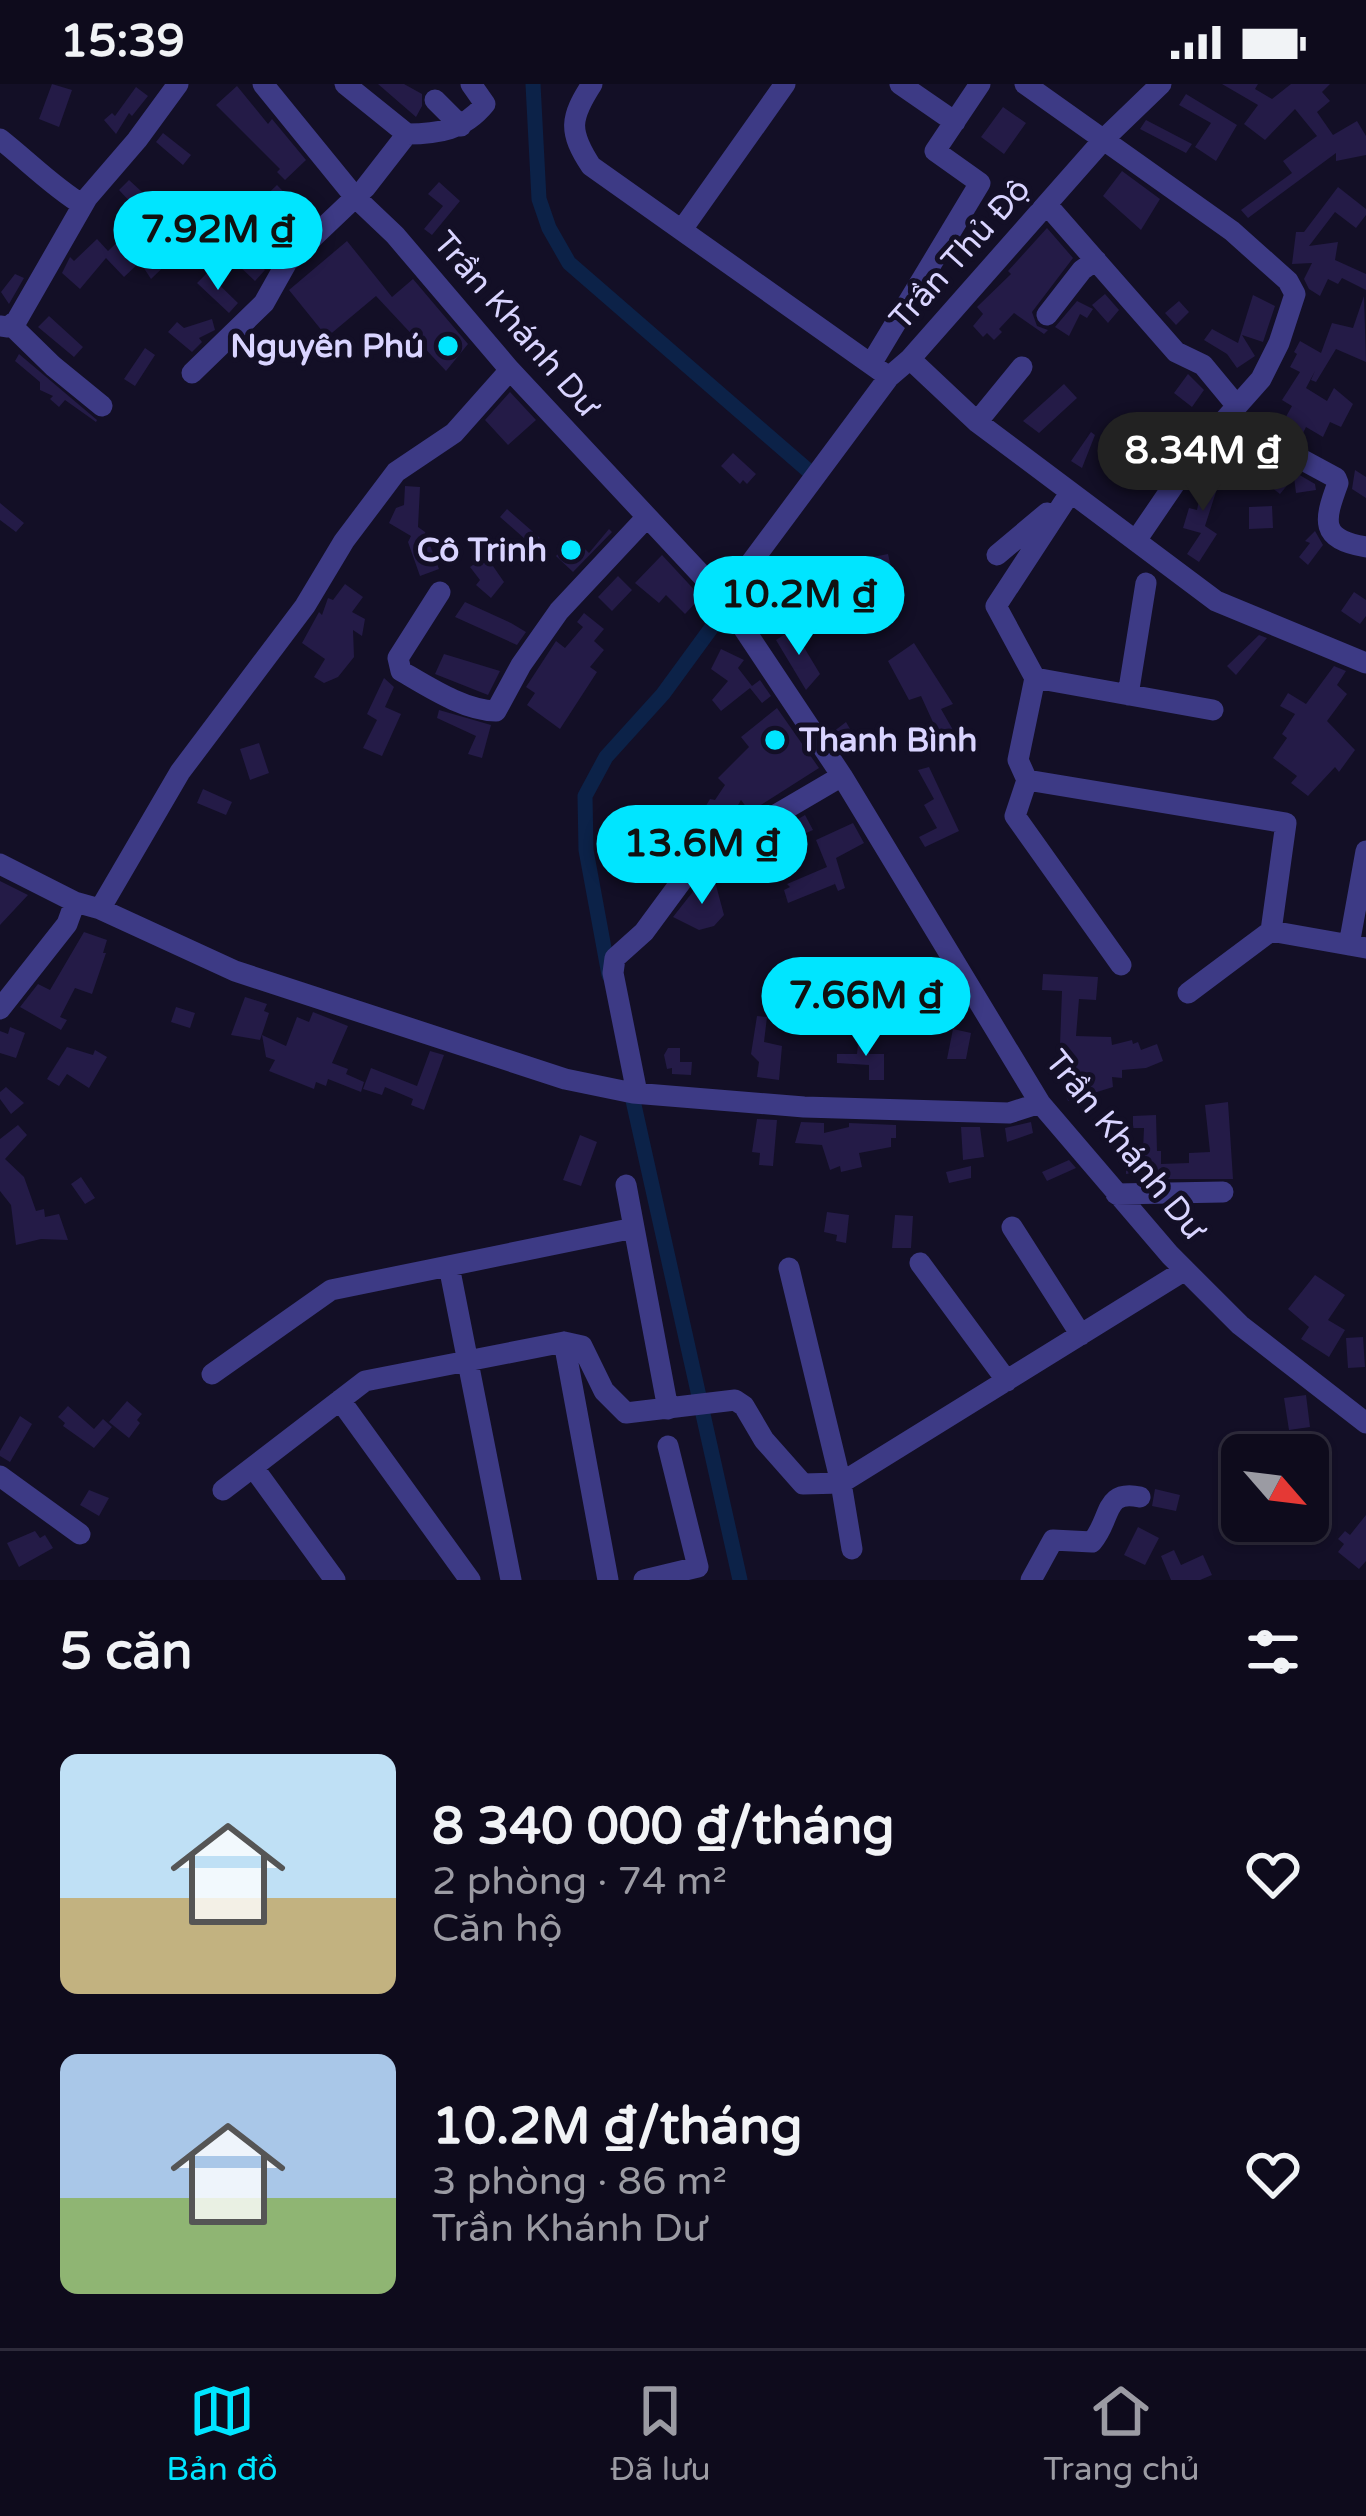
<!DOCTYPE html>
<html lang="vi">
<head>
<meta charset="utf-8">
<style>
	:root { --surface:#0e0b1c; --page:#171425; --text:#f1f3f6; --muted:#9b9ba3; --line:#2e2b3b; --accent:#00e5ff }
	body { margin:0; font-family:"Varela Round",sans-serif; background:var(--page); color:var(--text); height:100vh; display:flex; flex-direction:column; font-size:45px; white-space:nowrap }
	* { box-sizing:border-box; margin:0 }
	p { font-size:39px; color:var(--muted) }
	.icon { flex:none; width:66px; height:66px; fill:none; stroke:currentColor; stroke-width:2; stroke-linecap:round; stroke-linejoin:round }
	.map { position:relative; height:1496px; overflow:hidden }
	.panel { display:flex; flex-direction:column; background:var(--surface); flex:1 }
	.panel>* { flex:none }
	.needle { width:78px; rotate:118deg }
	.fabs { position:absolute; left:1221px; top:1350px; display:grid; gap:24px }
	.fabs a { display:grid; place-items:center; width:108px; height:108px; border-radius:18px; background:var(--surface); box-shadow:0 3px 9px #0004,0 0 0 3px var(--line); font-size:60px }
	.price { position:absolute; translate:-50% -102px; padding:0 27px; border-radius:42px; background:var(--accent); color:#111; font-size:39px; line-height:78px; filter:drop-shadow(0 3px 6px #0008) }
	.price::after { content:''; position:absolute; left:50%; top:72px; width:36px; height:27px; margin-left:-18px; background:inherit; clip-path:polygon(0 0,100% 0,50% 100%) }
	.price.on { background:#222; color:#fff }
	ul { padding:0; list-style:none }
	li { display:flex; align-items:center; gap:36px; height:300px; padding:0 60px }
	li span { display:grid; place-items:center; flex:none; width:336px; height:240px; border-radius:18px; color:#555 }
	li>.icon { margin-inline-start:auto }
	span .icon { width:144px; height:144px; fill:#fffc; stroke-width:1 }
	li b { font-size:51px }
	h2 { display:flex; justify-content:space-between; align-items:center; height:144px; padding:0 60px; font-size:51px }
	.status { display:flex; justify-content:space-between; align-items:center; height:84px; padding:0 60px; background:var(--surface); direction:ltr }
	.status svg { height:33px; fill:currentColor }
	.tabs { display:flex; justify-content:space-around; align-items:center; height:168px; border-top:3px solid var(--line); background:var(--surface); font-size:33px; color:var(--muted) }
	.tabs a { display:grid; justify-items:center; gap:6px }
	.tabs .on { color:var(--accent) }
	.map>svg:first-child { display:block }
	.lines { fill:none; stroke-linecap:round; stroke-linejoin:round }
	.canal { stroke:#0c2248; stroke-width:15 }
	.building { fill:#241b47 }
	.minor { stroke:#3d3a85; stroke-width:21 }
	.poi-dot { fill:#00e5ff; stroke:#130f26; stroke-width:4.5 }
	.labels { text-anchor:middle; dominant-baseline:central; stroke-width:10; stroke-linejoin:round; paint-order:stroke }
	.street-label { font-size:33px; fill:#d9d4ff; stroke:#130f26 }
	.poi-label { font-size:33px; font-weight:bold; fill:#d9d4ff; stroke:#130f26; text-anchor:end }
</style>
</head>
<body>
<div class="status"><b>15:39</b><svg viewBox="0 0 49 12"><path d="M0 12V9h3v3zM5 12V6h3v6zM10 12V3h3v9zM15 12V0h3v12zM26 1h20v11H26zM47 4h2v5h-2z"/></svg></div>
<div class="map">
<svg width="1366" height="1496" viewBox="0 0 1366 1496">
	<rect width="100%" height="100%" fill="#130f26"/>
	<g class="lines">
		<path class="canal" d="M533,0L539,115L549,144L569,179L811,389L812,401
			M609,891L586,766L585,712L606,673L663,610L731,517
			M630,1003L740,1496"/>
	</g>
	<path class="building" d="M52,0L72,6L59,43L39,35Z
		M378,0H404L422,10V22L416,33Z
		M1222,0H1258L1255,5L1272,15L1291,0H1330L1322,8L1330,17L1317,28L1333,51L1357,37L1366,52V71L1336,77V69L1248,134L1241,126L1292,89L1283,77L1317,52L1295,25L1265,56L1244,40L1258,21Z
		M237,2L268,40L272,35L306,76L285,96L277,88L280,85L216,21Z
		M136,3L148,12L132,32L129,29L116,50L104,36L112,29L115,32Z
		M1186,10L1237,41L1216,77L1195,63L1211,39L1179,21Z
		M1003,23L1026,39L1004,70L981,53Z
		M1146,36L1192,60L1186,69L1140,45Z
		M163,49L191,71L183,81L156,58Z
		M1122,87L1160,115L1141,146L1103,112Z
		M129,96L154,119L144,133L119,106Z
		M439,98L460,117L432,151L424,145L443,122L428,110Z
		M277,101L306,131L256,177L265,186L255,197L237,180L254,163L233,143Z
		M1338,103L1366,125V131L1356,144L1335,128L1309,162L1338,158L1335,176L1366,190V206L1342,194L1338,200L1328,195L1320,212L1309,205L1304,195L1312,179L1292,180L1296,148H1304Z
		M144,133L178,169L151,195L140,178L124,193L106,174L80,205L62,189L70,173L74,177L97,155L108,167Z
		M1047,144L1073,174L1032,228L1037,242L1048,246L1044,250L1014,229L999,245L1002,248L994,256L987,249L983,253L973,242L983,230L977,223L1011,190L1008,187Z
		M188,150L224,184L216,192L180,158Z
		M347,157L392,213L413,195L468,260L446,287L376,212L327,253L289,206Z
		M207,189L238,219L229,229L197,199Z
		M15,190L24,194L9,220L1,208Z
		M1105,210L1119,226L1108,239L1092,221Z
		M1253,211L1275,222L1263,258L1242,251L1255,272L1237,284L1227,270L1204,256L1212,245L1238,259Z
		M1364,212L1366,278L1336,265L1316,298L1311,296L1315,287L1306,304L1327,317L1334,304L1353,320L1341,343L1330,338L1323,353L1306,343L1303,349L1283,338L1292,322L1282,316L1300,288L1290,283L1297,270L1294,268L1300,257L1321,269L1332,239L1353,244Z
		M1077,217L1093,225L1087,234L1080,230L1069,252L1055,243Z
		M1179,217L1189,228L1176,241L1165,229Z
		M49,232L83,263L74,273L38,243Z
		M212,235L215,246L199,254L202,258L192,268L168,248L177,238L184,244Z
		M145,264L155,271L135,302L124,295Z
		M19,270L97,336L96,338L65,316L59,323L50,315L53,312L40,306V298L15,277Z
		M1188,290L1204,306L1192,323L1174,309Z
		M1064,300L1077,314L1039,349L1023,337Z
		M510,308L536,336L508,361L485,336Z
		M1091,348L1095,351L1082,384L1071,377Z
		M1231,351L1243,356V380L1225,379L1226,357Z
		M1133,364L1147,372L1152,364L1163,370L1139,405L1127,399L1131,394L1119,387Z
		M1255,365L1315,400L1316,406L1296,409L1294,393L1280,410L1263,397L1272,386L1251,370Z
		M733,369L756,390L747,400L743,396L740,400L721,382Z
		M1206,382L1223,386L1205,442L1217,450L1199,478L1187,470L1201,449L1183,444L1189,424L1197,426Z
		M1355,386L1366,393V414L1352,405Z
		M405,402L420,403L418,443L425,448L439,485L420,492L408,458L411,452L389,439L396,424L404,421Z
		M0,419L24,439L16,448L0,436Z
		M1272,422L1273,444L1249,445V423Z
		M507,425L540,454L533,462L500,433Z
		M609,445L612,448L573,488L556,472L574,454L589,469Z
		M1315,447L1323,461L1308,481L1299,473L1310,459L1305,457Z
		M888,470L895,501L853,510L851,506L872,496L868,474Z
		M662,471L701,513L685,530L666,511L659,519L635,499Z
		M486,472L504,498L491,514L476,501L480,496L470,483Z
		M618,492L632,506L612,527L598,513Z
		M345,500L363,513L352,528L365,535L362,552L353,546L354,573L338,593L324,599L314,593L325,575L302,559L319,528L322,531L328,514L333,516Z
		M1354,508L1366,516V532L1360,540L1341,527Z
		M465,518L511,539L526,548L517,561L455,533Z
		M584,529L604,545L594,557L604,566L590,583L597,588L560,645L527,621L535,609L526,603L556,557L565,564L583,543L577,538Z
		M793,545L820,590L806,606L776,556Z
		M1259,551L1267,554L1236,591L1227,582Z
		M914,559L953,620L941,625L957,653L943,660L921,612L909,616L888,577Z
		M721,565L744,576L738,584L752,602L760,596L771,612L762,619L750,604L721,627L712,616L728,597L711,585Z
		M444,570L500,587L488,611L435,590Z
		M1334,582L1346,587L1337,601L1347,610L1327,637L1355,666L1339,688L1335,683L1308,712L1291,699L1297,692L1273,674L1287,654L1282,650L1295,630L1280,622L1288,609L1306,620Z
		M384,594L394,603L385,623L401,630L382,672L363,664L377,636L367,630Z
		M777,624L819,684L750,728L741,716L728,738L720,737L714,746L704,739L710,729L704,725L710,715L715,716L725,701L718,694L749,663L741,653Z
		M439,626L491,641L482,674L468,670L476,652L437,634Z
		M846,638L860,662L846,670L833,648Z
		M259,659L269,689L250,696L240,665Z
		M929,683L959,747L925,763L919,753L937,744L924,721L934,715L918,686Z
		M203,705L232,718L226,731L197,719Z
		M805,731L813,746L781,760L776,748Z
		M853,739L864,759L836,774L845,804L838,807L833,795L835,800L788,819L784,806L790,803L787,800L827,783L816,756Z
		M713,790L724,831L714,842L699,846L673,833L695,805L705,810L702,798Z
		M0,797L28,811L0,841Z
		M84,848L107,856L103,869H106L92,910L75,904L60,933L67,936L61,946L20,923L38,900L50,906Z
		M1043,890L1098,893L1096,916L1079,915L1076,952L1111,953L1112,961L1132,956L1133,960L1138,958L1141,966L1157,960L1163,977L1146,984L1122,986V994L1112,993L1113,1003L1068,1017L1056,983L1065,979L1063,961H1060L1062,907L1042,906Z
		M245,913L267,920L264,927L269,929L260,956L231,951Z
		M176,923L195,929L190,944L171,938Z
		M313,928L348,942L332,979L348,985L346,990L364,998L361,1008L328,995L326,1002L316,998L314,1005L269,987L275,976L266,973L262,951L286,962L297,933L309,938Z
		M757,932L767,933L764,958L782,962L779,996L757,993L759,978L751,970Z
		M10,943L25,949L16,974L0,969V947L8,950Z
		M953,945L971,949L966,975H947Z
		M859,950L870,951L869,970H884V996H869V981L837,979V970H857Z
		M67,963L93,971L95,966L107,973L89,1004L67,990L59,1002L47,995Z
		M668,964H680V978H692L691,991L672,990V984L667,985L664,971Z
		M430,967L444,971L424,1026L411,1021L413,1015L385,1003L382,1011L363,1005L371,984L417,1002Z
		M6,1003L24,1019L11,1030L0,1015V1008Z
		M1228,1018L1233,1095H1141V1088L1126,1090V1074L1132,1073V1068L1143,1067L1144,1044H1133V1032L1156,1031L1157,1067H1161V1080L1189,1079V1069L1210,1068L1205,1021Z
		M757,1035L777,1036L773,1082L759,1081L760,1069L752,1068Z
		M801,1038L824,1039V1049L849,1043V1039L896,1041V1054H891V1063L859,1069L862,1083L841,1088L840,1082L830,1086L822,1061L795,1059Z
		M1031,1038L1033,1049L1007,1058L1005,1044Z
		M18,1041L27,1051L5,1075L24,1093L36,1127L44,1125L45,1133L59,1130L68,1156L41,1155L16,1161L11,1121L0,1107V1055Z
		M961,1043H980L984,1073L963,1076Z
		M580,1051L597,1058L581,1102L563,1096Z
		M1069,1076L1076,1084L1047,1097L1042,1088Z
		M971,1082V1094L949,1099L946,1088Z
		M81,1093L95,1114L85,1120L71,1100Z
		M827,1128L849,1131L846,1159L836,1157L837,1151L824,1148Z
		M895,1131L913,1132L911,1164H892Z
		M1315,1191L1345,1211L1328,1236L1345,1246L1329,1273L1301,1255L1309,1243L1288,1225Z
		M1363,1253L1365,1283L1348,1284L1346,1254Z
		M1306,1311L1310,1343L1289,1346L1284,1314Z
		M127,1317L142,1330L137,1336L140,1339L129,1354L109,1338Z
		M68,1322L94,1345L103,1335L112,1343L94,1364L63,1342L65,1339L58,1333Z
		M20,1332L32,1340L10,1378L0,1372V1367Z
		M1155,1405L1180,1411L1176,1427L1152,1422Z
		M89,1406L109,1414L99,1432L80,1421Z
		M1366,1431V1477L1359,1485L1338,1468L1344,1460L1338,1455L1345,1447L1350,1451Z
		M1138,1443L1159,1454L1145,1481L1124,1471Z
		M35,1447L40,1454L45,1451L53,1464L19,1483L7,1459Z
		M1174,1466L1181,1481L1203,1471L1212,1491L1200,1496H1171L1161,1472Z"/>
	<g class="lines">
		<path class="minor" d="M263,0L355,113L395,151L510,286L724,515L842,692L1040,1019L1170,1171L1240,1241L1366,1339
			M345,0L407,50
			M592,0C570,34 568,47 591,82L889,293
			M900,0L955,38
			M1025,0L1232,147L1288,197L1295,210L1279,259L1261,295L1197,367L1137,455
			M435,16L461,42
			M0,55C28,77 53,103 83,121
			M1048,122L1176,268L1203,281L1237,322
			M683,144L785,0
			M1047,231L1082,186L1096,176
			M11,241L53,282L102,322
			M0,242L8,243L17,236L87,114L137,56L178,0
			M910,275L977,338L1216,517L1366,579
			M871,280L980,99L935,67L980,0
			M192,289L264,219L287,178L365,104L407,50C438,50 464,46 485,20L471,0
			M1231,329L1275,361L1336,394L1338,399C1324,437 1319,455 1366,463
			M977,338L1022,283
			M997,471L1047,429
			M440,508L398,574L401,587C429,603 463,626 496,627L521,581L559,527L646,434
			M724,515L889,293L910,275L1105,54L1161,0
			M1035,594L996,522L1070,409
			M1128,611L1146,499
			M1213,626L1035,594L1018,676L1027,696L1286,739L1271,847L1366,864
			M1027,696L1015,732L1121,881
			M0,780L75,818L100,825L235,887L565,995L633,1009L804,1023L1009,1029L1040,1019
			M100,825L180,688L305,522L344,457L396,388L454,349L510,286
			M1349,861L1366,767
			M1188,909L1271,847
			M0,925L67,840L75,818
			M637,1009L613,889L615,874L644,848L686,791L748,747L842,692
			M626,1101L668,1325
			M1116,1110L1223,1108
			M1012,1143L1081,1251
			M920,1179L1007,1297
			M449,1182L511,1496
			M789,1184L841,1399L852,1465
			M564,1258L608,1496
			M212,1290L331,1206L634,1144
			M340,1316L470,1496
			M253,1383L335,1496
			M0,1392L80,1450
			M223,1406L365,1297L564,1258L582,1262L604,1307L626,1329L735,1316L744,1322L764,1356L803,1400L841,1399L1185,1186
			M644,1496L698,1483L668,1362
			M1031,1496L1053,1456L1092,1458C1112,1435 1103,1405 1140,1413"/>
	</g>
	<g class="poi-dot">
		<circle cx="448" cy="262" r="12"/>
		<circle cx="571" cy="466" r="12"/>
		<circle cx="775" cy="656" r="12"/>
	</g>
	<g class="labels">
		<g class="street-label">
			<text transform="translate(960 170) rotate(-48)">Trần Thủ Độ</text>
			<text transform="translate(516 240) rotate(49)">Trần Khánh Dư</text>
			<text transform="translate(1125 1061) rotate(51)">Trần Khánh Dư</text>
		</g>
		<g class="poi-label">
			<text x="424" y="262">Nguyên Phú</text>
			<text x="547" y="466">Cô Trinh</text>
			<text x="799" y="656" text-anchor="start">Thanh Bình</text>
		</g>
	</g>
</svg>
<div class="fabs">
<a><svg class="needle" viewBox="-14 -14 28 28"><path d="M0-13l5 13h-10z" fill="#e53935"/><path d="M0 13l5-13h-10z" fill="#9b9ba3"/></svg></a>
</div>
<b class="price" style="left:218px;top:209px">7.92M ₫</b>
<b class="price on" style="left:1203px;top:430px">8.34M ₫</b>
<b class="price" style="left:799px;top:574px">10.2M ₫</b>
<b class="price" style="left:702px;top:823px">13.6M ₫</b>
<b class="price" style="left:866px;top:975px">7.66M ₫</b>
</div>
<section class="panel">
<h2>5 căn<svg class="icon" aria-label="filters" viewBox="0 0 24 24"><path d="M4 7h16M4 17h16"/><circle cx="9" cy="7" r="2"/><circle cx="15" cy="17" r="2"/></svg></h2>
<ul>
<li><span style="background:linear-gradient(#bfe0f5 60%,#c2b280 0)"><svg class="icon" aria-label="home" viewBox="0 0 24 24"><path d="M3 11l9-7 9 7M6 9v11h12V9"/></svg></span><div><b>8 340 000 ₫/tháng</b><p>2 phòng · 74 m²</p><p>Căn hộ</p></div><svg class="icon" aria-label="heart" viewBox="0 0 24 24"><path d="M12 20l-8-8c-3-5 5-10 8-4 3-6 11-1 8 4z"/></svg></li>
<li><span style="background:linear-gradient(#a9c7e8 60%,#8fb573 0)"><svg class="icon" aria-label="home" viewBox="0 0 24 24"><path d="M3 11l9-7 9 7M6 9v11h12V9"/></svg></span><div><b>10.2M ₫/tháng</b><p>3 phòng · 86 m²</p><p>Trần Khánh Dư</p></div><svg class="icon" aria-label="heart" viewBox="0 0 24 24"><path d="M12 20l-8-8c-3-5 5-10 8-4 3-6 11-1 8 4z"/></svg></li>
</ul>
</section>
<nav class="tabs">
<a class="on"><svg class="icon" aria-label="map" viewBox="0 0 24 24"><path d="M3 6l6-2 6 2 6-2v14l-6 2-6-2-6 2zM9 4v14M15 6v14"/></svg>Bản đồ</a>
<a><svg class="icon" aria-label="saved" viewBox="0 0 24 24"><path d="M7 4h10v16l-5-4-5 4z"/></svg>Đã lưu</a>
<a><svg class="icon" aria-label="home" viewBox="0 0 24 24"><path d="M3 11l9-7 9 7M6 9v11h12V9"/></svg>Trang chủ</a>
</nav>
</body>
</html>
